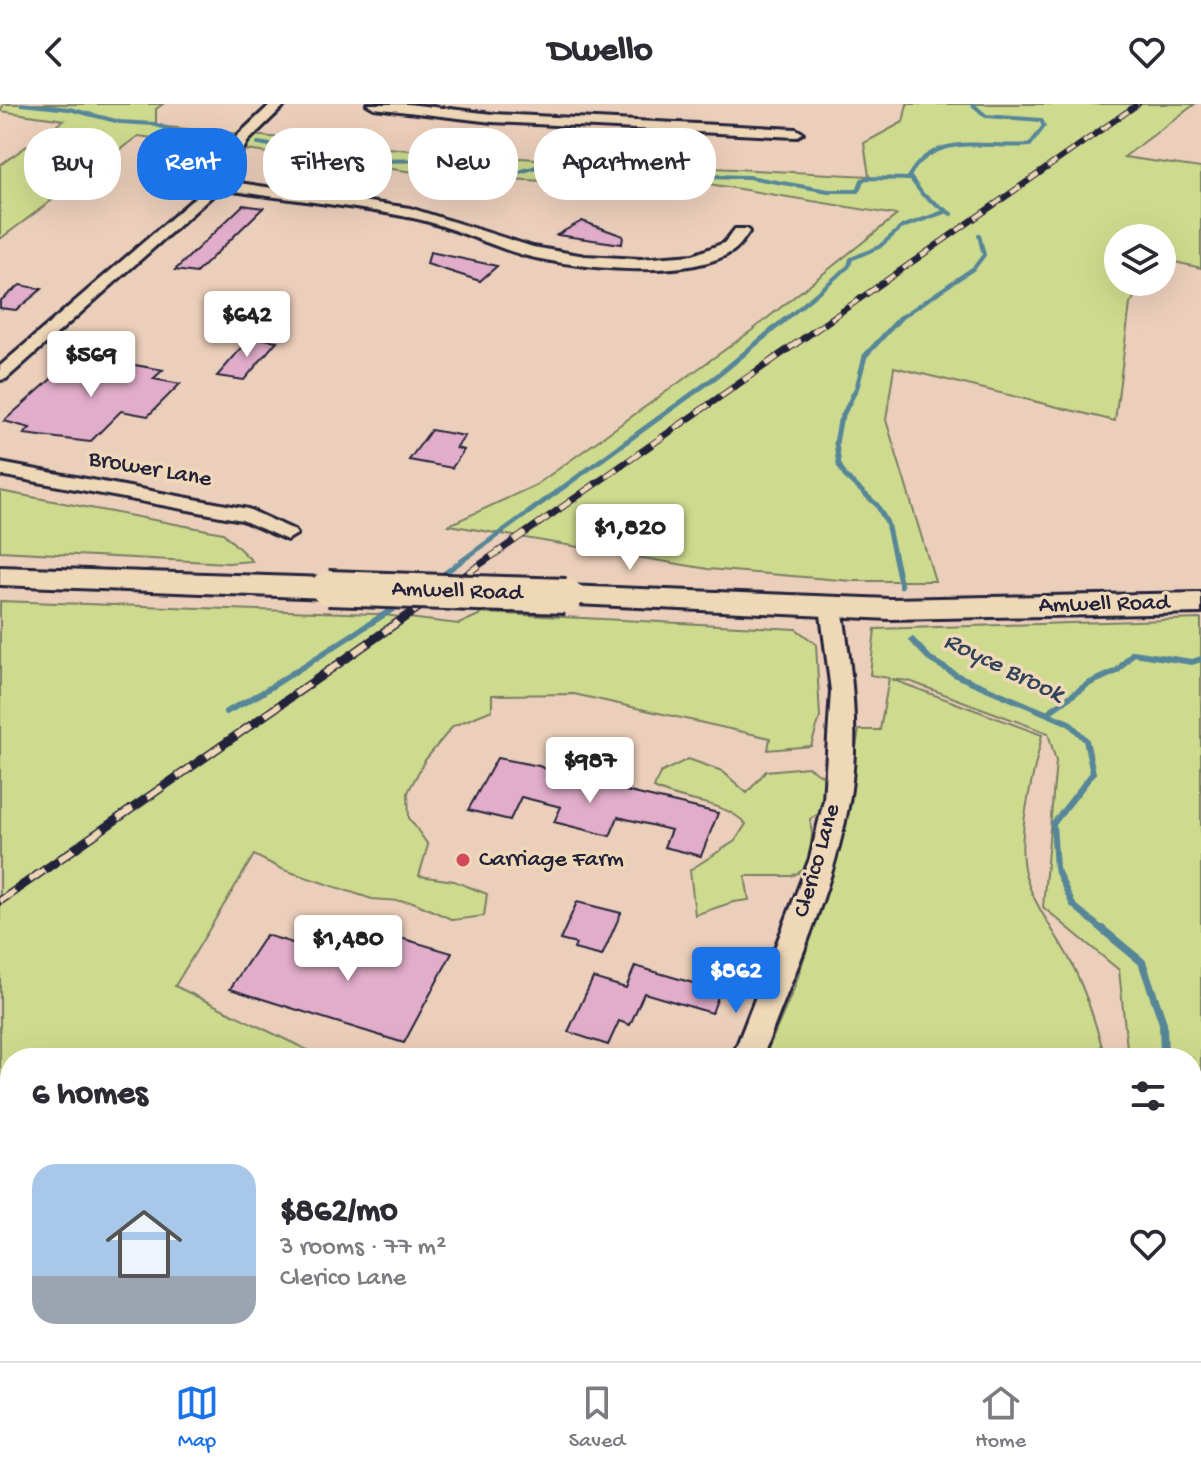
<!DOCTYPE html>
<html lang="en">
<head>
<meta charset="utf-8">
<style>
	:root { --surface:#fff; --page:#f2f2f3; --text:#2b2b33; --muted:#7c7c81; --line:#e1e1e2; --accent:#1a73e8 }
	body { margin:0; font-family:"Gochi Hand",sans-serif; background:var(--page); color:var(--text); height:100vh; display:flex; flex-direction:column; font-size:30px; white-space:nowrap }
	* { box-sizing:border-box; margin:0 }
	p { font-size:26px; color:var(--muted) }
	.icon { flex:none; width:44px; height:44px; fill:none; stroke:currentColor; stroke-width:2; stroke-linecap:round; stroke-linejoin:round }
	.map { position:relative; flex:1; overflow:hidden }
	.details { position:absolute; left:0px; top:944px; width:1202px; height:314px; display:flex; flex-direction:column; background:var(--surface); border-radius:32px 32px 0 0; box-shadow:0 8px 32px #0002 }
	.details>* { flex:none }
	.top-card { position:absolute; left:24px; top:24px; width:800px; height:72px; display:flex; gap:16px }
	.fabs { position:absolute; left:1104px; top:120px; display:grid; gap:16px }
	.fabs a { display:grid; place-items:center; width:72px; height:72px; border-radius:50%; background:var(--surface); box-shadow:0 8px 32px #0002; font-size:40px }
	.price { position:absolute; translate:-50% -68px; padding:0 18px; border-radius:8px; background:#fff; color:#222; font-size:26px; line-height:52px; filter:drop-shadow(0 2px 4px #0008) }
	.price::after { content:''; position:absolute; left:50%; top:48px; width:24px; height:18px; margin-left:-12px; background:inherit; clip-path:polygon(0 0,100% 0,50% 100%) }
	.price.active { background:var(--accent); color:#fff }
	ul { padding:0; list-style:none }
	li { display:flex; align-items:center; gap:24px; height:200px; padding:0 32px }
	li+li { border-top:2px solid var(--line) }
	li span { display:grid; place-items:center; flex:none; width:224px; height:160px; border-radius:24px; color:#555 }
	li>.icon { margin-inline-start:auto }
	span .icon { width:96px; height:96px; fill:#fffc; stroke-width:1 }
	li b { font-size:34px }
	h2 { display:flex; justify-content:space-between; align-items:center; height:96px; padding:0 32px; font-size:34px }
	.tag { padding:0 28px; border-radius:32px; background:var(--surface); box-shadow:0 8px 32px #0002; font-size:28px; line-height:72px }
	.tag.active { background:var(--accent); color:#fff }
	header { display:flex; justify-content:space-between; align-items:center; height:104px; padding:0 32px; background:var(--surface); font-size:36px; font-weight:700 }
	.dock { display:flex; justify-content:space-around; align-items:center; height:112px; border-top:2px solid var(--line); background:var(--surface); font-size:22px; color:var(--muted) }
	.dock a { display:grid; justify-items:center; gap:4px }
	.dock .active { color:var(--accent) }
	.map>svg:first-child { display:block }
	.green { fill:#cedb8e; stroke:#787e64; stroke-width:2 }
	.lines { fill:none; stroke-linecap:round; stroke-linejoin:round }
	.stream-far3 { stroke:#568698; stroke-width:4 }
	.stream-far2 { stroke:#568698; stroke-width:5 }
	.stream-far1 { stroke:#568698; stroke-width:6 }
	.stream { stroke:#568698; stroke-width:8 }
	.building { fill:#e1adc9; stroke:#22223b; stroke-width:2 }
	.street-casing { stroke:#22223b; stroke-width:6 }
	.secondary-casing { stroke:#22223b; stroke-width:6 }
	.street { fill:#efd8b8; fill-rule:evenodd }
	.secondary { fill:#efd8b8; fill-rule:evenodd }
	.rail-far2-casing { stroke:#22223b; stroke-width:6 }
	.rail-far1-casing { stroke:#22223b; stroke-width:7 }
	.rail-casing { stroke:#22223b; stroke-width:9 }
	.rail-far2 { stroke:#efd8b8; stroke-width:4; stroke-dasharray:11; stroke-linecap:butt }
	.rail-far1 { stroke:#efd8b8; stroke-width:5; stroke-dasharray:14; stroke-linecap:butt }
	.rail { stroke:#efd8b8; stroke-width:6; stroke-dasharray:18; stroke-linecap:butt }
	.secondary-bridge-far1-casing { stroke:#22223b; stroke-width:32; stroke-linecap:butt }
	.secondary-bridge-casing { stroke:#22223b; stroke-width:40; stroke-linecap:butt }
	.secondary-bridge-far1 { stroke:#efd8b8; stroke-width:27 }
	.secondary-bridge { stroke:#efd8b8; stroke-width:34 }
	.poi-dot { fill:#d1495b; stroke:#efd8b8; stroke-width:3 }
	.labels { text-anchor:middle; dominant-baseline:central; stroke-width:7; stroke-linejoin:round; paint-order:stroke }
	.street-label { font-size:24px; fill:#22223b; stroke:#efd8b8 }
	.poi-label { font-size:24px; fill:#22223b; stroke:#efd8b8; text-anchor:start }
	.water-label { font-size:26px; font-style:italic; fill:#33435a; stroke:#efd8b8 }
</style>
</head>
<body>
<header><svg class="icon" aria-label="back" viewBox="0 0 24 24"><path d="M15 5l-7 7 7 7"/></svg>Dwello<svg class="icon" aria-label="heart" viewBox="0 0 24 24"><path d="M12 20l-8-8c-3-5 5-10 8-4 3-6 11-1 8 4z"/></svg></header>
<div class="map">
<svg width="1201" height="1257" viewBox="0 0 1201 1257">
	<rect width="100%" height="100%" fill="#eccfbb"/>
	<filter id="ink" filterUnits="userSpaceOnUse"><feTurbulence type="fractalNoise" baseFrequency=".0125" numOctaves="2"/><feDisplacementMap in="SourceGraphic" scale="16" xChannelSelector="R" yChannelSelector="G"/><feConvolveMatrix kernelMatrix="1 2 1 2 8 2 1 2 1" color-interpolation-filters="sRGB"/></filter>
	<g filter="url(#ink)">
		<path class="green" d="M4,0H163L156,5V22L462,51L869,72L864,39L903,18L907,0H1195L1124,53L1201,64V164L1162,155V134H1118V178H1144L1130,200L1115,317L894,263L886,316L935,477H852L708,465L449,421L536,381L751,227L897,111L709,80L670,85L430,70L138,32L0,135V61L64,16L0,7Z
			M0,387L223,429L252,457L228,459L0,447Z
			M0,497L375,510L459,520L483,509L796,525L816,540L820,613L811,642L768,646L770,634L574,590L492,591V606L453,622L425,656L408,688L409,714L428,741L419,772L454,777L487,790L484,812L453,816L413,798L372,795L284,766L254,751L175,882L324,954H10V1230L0,1227Z
			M1201,515V1257H845L849,1248H1192V954H1128L1119,866L1043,803L1056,657L1048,629L909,577L891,575L1042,631C1034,672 1013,736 1027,776C1037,807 1059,833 1073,862C1087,891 1097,923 1105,954H764L795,882L834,762L859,626H880L889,574L870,571L875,525Z
			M688,655L722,667L747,689L766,667L808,663L828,675L825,706L810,715L812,730L809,763L792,772H745L749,796L733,798L695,811L690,766L735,737L746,720C722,695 684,700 654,684L660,669Z
			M54,1248H596L592,1257H71Z
			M639,1248H812L807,1257H635Z"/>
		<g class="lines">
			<path class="stream-far3" d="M21,0L69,5L120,18L154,20L177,28L201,27L221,34
				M258,39L372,57L444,56L519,68L540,62H590L625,70L749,73L828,87H858L862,76L867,74L911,75
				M951,110L923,91L909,72C935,26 986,45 1030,41L1044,22L1041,16L986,12L972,0
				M786,215L849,162L851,155L879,143L902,123L947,107
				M899,215L974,164L984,151L979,131"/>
			<path class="stream-far2" d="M438,474L721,269L788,213
				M901,482L887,419L877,401L845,372L839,361L836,339L840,317L857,283L865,252L901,213"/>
			<path class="stream-far1" d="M912,536L931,556L958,572L1069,619L1086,636L1093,669L1053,720L1056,764L1073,801L1104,827
				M1050,607L1088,580L1117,567L1133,549L1192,558L1201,555
				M226,608L260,590L399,501"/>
			<path class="stream" d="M1102,825L1142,858L1163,919L1164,954
				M836,1257L843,1248"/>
		</g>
		<path class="building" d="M172,44H193L185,60H163Z
			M243,101L263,104L196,169L175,166Z
			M582,117L623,132L622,140L557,131Z
			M430,148L497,162L480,177L427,160Z
			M20,181L42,185L16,206L0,204V197Z
			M251,233L277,237L244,276L217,272Z
			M78,251L163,266L153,275L180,280L148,312L121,307L90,338L24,330L30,324L4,317Z
			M431,326L465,332L456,344L464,346L452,364L409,356Z
			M497,654L539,662L558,671L718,709L701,752L664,743L671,726L618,713L610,732L554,718L561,703L521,693L510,716L468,706Z
			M577,798L621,809L602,852L574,845L576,840L560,836Z
			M387,830L452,849L404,939L230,885L266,831L369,862Z
			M635,862L720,887L712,909L644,889L630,921L619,917L608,941L568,928L593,874L626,884Z"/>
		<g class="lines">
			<g class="street-casing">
				<path id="street" d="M271,0H286L248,37L225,77L410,104L533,143L585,152L640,155L693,151L724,139L735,125H747L749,128C744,135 740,142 733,147C688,177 574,164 523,151C486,140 451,122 413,114C350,101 284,95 220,85L6,275L0,276V262L197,92L210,78L237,32Z
					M367,0H408L492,10L796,25L803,29L796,33L492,18L374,4Z
					M0,359L248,405L294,426L297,430L287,436L242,416L0,371Z
					M831,496L839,498L842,503C852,567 860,634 849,698C833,786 793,871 762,954H732L810,754L824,696L831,587L820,503L823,498Z
					M606,1248H640L636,1257H602Z"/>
			</g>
			<g class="secondary-casing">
				<path id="secondary" d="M0,463L328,474L339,477L343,484L339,491L328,494L0,481Z
					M566,482L890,495L1201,489V509L890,515L555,499L551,492L555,485Z"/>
			</g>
			<use href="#street" class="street"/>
			<use href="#secondary" class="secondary"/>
			<g class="rail-far2-casing">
				<path id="rail-far2" d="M831,215L1138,0"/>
			</g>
			<g class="rail-far1-casing">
				<path id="rail-far1" d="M445,485L834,213"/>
			</g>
			<g class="rail-casing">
				<path id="rail" d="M0,797L448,483"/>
			</g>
			<use href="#rail-far2" class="rail-far2"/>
			<use href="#rail-far1" class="rail-far1"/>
			<use href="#rail" class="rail"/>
			<g class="secondary-bridge-far1-casing">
				<path id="secondary-bridge-far1" d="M328,484L363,485"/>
			</g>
			<g class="secondary-bridge-casing">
				<path id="secondary-bridge" d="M328,484L566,492"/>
			</g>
			<use href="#secondary-bridge-far1" class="secondary-bridge-far1"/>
			<use href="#secondary-bridge" class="secondary-bridge"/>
		</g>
	</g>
	<circle class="poi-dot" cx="463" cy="756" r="8"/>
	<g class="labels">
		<g class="street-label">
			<text transform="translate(150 366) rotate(10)">Brower Lane</text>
			<text transform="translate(457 488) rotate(2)">Amwell Road</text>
			<text transform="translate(1104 501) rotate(-1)">Amwell Road</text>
			<text transform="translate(818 757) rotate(-74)">Clerico Lane</text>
		</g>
		<g class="poi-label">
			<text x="479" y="756">Carriage Farm</text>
		</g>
		<g class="water-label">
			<text transform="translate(1003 565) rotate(26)">Royce Brook</text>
		</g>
	</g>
</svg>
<div class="fabs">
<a><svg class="icon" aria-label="layers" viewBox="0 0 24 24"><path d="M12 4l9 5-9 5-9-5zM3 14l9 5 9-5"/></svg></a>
</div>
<b class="price" style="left:247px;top:255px">$642</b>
<b class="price" style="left:91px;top:295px">$569</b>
<b class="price" style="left:630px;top:468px">$1,820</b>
<b class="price" style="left:590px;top:701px">$987</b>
<b class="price" style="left:348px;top:879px">$1,480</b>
<b class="price active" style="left:736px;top:911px">$862</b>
<div class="top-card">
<a class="tag">Buy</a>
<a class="tag active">Rent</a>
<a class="tag">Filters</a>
<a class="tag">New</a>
<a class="tag">Apartment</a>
</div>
<section class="details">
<h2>6 homes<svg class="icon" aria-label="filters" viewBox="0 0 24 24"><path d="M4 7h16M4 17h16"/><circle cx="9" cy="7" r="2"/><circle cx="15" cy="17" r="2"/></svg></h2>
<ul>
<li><span style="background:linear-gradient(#a9c7e8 70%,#9aa5b1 0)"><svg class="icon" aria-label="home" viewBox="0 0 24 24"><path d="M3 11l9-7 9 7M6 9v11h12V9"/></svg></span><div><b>$862/mo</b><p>3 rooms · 77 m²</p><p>Clerico Lane</p></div><svg class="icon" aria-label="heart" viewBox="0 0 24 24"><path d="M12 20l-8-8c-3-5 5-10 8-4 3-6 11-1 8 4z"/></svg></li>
</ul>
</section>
</div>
<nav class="dock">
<a class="active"><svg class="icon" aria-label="map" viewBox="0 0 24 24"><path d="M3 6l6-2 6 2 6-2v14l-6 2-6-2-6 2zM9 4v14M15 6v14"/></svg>Map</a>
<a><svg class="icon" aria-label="saved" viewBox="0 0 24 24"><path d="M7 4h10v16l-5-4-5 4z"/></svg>Saved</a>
<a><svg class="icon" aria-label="home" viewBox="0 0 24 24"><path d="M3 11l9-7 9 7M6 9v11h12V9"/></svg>Home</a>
</nav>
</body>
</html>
